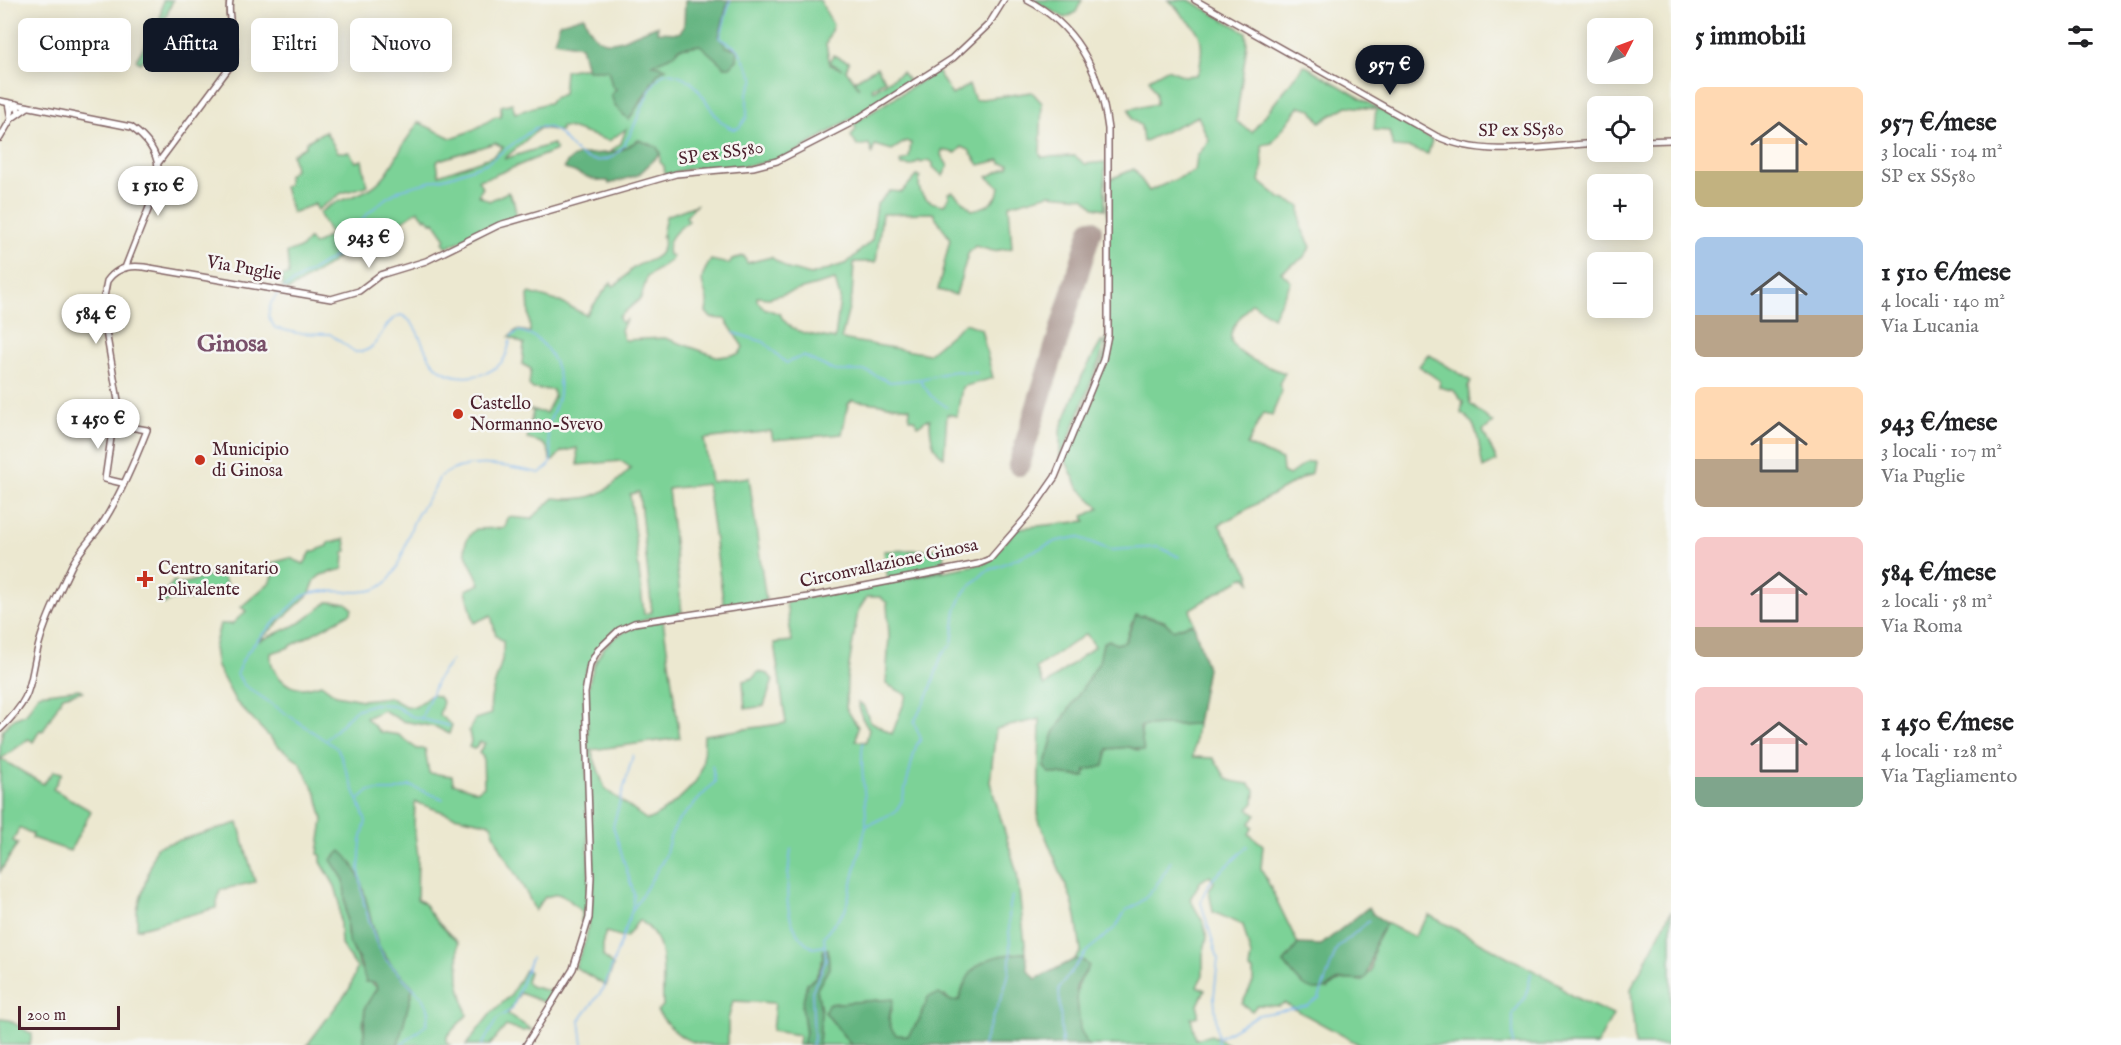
<!DOCTYPE html>
<html lang="it">
<head>
<meta charset="utf-8">
<style>
	:root { --surface:#fff; --page:#f2f2f2; --text:#202124; --muted:#757577; --accent:#111827 }
	body { margin:0; font-family:"IM FELL English",serif; background:var(--page); color:var(--text); height:100vh; display:flex; flex-direction:column; font-size:22px; white-space:nowrap }
	* { box-sizing:border-box; margin:0 }
	p { font-size:20px; color:var(--muted) }
	.icon { flex:none; width:33px; height:33px; fill:none; stroke:currentColor; stroke-width:2; stroke-linecap:round; stroke-linejoin:round }
	.map { position:relative; flex:1; overflow:hidden }
	.details { display:flex; flex-direction:column; background:var(--surface); width:450px }
	.details>* { flex:none }
	.banner { position:absolute; left:18px; top:18px; width:570px; height:54px; display:flex; gap:12px }
	.needle { width:39px; rotate:48deg }
	.fabs { position:absolute; left:1587px; top:18px; display:grid; gap:12px }
	.fabs a { display:grid; place-items:center; width:66px; height:66px; border-radius:9px; background:var(--surface); box-shadow:0 3px 15px #0003; font-size:30px }
	.scale { position:absolute; left:18px; bottom:15px; width:102px; box-sizing:border-box; padding-left:6px; border:3px solid #4a1f2b; border-top:0; font-size:16px; line-height:21px; white-space:nowrap; color:#4a1f2b; -webkit-text-stroke:4px #f6f6f2; paint-order:stroke }
	.price { position:absolute; translate:-50% -51px; padding:0 14px; border-radius:21px; background:#fff; color:#222; font-size:20px; line-height:39px; filter:drop-shadow(0 2px 3px #0008) }
	.price::after { content:''; position:absolute; left:50%; top:36px; width:18px; height:14px; margin-left:-9px; background:inherit; clip-path:polygon(0 0,100% 0,50% 100%) }
	.price.on { background:var(--accent); color:#fff }
	ul { padding:0; list-style:none }
	li { display:flex; align-items:center; gap:18px; height:150px; padding:0 24px }
	li span { display:grid; place-items:center; flex:none; width:168px; height:120px; border-radius:9px; color:#555 }
	li>.icon { margin-inline-start:auto }
	span .icon { width:72px; height:72px; fill:#fffc; stroke-width:1 }
	li b { font-size:26px }
	h2 { display:flex; justify-content:space-between; align-items:center; height:72px; padding:0 24px; font-size:26px }
	.chip { padding:0 21px; border-radius:9px; background:var(--surface); box-shadow:0 3px 15px #0003; font-size:21px; line-height:54px }
	.chip.on { background:var(--accent); color:#fff }
	main { display:flex; flex:1; min-height:0 }
	.map>svg:first-child { display:block }
	.green { fill:#7bd297; stroke:#627861; stroke-width:1.5; fill-rule:evenodd }
	.forest { fill:#64b480; stroke:#576a56; stroke-width:1.5 }
	.lines { fill:none; stroke-linecap:round; stroke-linejoin:round }
	.stream { stroke:#81b8f1; stroke-width:1.5 }
	.runway { stroke:#9b847e; stroke-width:22 }
	.tertiary-casing { stroke:#836565; stroke-width:8 }
	.secondary-casing { stroke:#836565; stroke-width:8 }
	.tertiary { stroke:#fff; stroke-width:5 }
	.secondary { stroke:#fff; stroke-width:5 }
	.poi-dot { fill:#c8321e; stroke:#f6f6f2; stroke-width:2 }
	.labels { text-anchor:middle; dominant-baseline:central; stroke-width:5; stroke-linejoin:round; paint-order:stroke }
	.street-label { font-size:18px; fill:#4a1f2b; stroke:#f6f6f2 }
	.poi-label { font-size:18px; fill:#4a1f2b; stroke:#f6f6f2; text-anchor:start }
	.district-label { font-size:24px; font-weight:bold; fill:#79506a; stroke:#f6f6f2 }
</style>
</head>
<body>
<main>
<div class="map">
<svg width="1671" height="1045" viewBox="0 0 1671 1045">
	<rect width="100%" height="100%" fill="#f6f6f2"/>
	<filter id="ink" filterUnits="userSpaceOnUse"><feTurbulence type="fractalNoise" baseFrequency=".0167" numOctaves="2"/><feDisplacementMap in="SourceGraphic" scale="12" xChannelSelector="R" yChannelSelector="G"/><feConvolveMatrix kernelMatrix="1 2 1 2 8 2 1 2 1" color-interpolation-filters="sRGB"/></filter>
	<filter id="wash" filterUnits="userSpaceOnUse"><feTurbulence type="fractalNoise" baseFrequency=".008" numOctaves="4" result="noise"/><feDisplacementMap in="SourceGraphic" scale="24" xChannelSelector="R" yChannelSelector="G"/><feGaussianBlur stdDeviation="1.35" result="paint"/><feColorMatrix in="noise" values="0 0 0 0 0 0 0 0 0 0 0 0 0 0 0 0 0 1.4 0 .05"/><feComposite in="paint" operator="in"/></filter>
	<g filter="url(#wash)">
		<rect width="100%" height="100%" fill="#ece8d0"/>
		<path class="green" d="M163,0H173L155,42L157,45L140,63L136,60L160,19Z
			M820,0L833,25L826,44L830,65L843,69L830,63L833,55L849,62L846,70L859,88L855,80L877,67L885,80L872,88L873,91L902,72L910,82L800,150L775,161L732,168H691L665,175L664,166L660,162V151L639,140L616,152L611,151L621,143L626,129L609,141L567,127H561V131L540,128L504,159L553,144L556,150L490,177L478,180L483,188L478,195L489,201L508,192L514,202L517,219L486,229L447,247L443,242L446,239L434,222L432,223L427,217L425,219L418,210L371,244L369,242L347,248L330,264L289,290L283,288L282,276L289,275L287,252L301,248L309,239L314,245L331,235L319,213C337,199 347,200 365,191C385,182 393,163 403,145C408,137 414,130 418,122L451,138C469,133 481,126 496,116L501,117V106L512,103L515,113C527,110 537,105 549,103L553,98L563,94L565,71L580,68L608,69L616,89L611,95L639,106L658,73L665,69L651,64L674,55L679,48L701,45L725,67L737,60L736,48L726,47L719,37L728,1ZM495,143L503,147L493,156L439,175L437,162L439,160Z
			M1032,0H1082L1076,12L1065,18Z
			M1168,0H1189L1246,32L1247,44L1236,121L1252,132L1304,65L1432,140L1428,154L1409,148L1393,147L1389,131L1374,130L1376,109L1347,106L1320,122L1311,109L1300,106L1272,143L1262,145L1263,166L1259,181L1280,198L1300,206L1301,227L1311,247L1303,258L1281,272L1291,282L1273,317L1252,303C1245,311 1232,325 1231,335C1228,355 1270,367 1285,373L1279,384L1282,391L1272,415L1263,413L1247,445L1282,460L1283,472L1289,475L1307,462H1313L1311,473L1219,525L1250,575L1251,583L1246,576L1190,609L1194,625L1189,624L1173,630L1164,621L1143,615L1132,622L1125,642L1116,644L1109,640L1103,643L1100,662L1054,733L1044,767L1050,773L1083,777L1086,771L1106,758L1108,749L1129,747L1139,751L1142,726L1197,724L1193,757L1213,758C1232,781 1216,779 1249,784L1255,790L1254,803L1248,809L1256,815L1250,823L1253,827L1249,834L1263,845L1261,868L1298,944L1284,963L1327,989C1338,978 1348,979 1362,981L1371,971L1375,943L1386,923L1414,937L1429,915L1561,985L1560,987L1572,996L1613,1015L1597,1045H1360L1284,1003L1279,1006L1257,1005L1252,1011L1242,1004L1253,982V971L1249,969L1251,956L1243,925L1213,912L1209,891L1214,882L1210,875L1200,882L1190,899L1204,924L1207,938L1203,954V975L1197,986L1205,990L1198,1005V1016L1191,1018L1196,1039L1211,1035L1229,1045H1088C1073,1026 1070,991 1086,972L1084,961L1075,959L1081,952L1076,916L1071,898L1038,818L1040,719L996,729L990,782L1017,873L1026,953C995,954 964,967 960,1000L951,1001L945,996L923,1008L920,1019L908,1036L895,1035C887,1025 888,1021 892,1009L879,1000L828,1004L825,1012L851,1045H819L821,1011L817,989L829,968L828,949C818,962 823,975 807,983L802,1006L806,1036L803,1045L798,1044L799,1035L772,1031L775,1003L733,1001L728,1020V1045C691,1045 680,1042 657,1011L663,1006C661,974 671,940 639,920L626,938L606,932L603,940V956L613,966L606,986L575,967L586,939L592,897L587,698C592,646 614,629 663,620L680,738L591,750L605,789L647,820C662,815 694,789 700,773C705,762 703,747 704,735L786,723L774,643L792,641L786,602L986,563L1018,528L1086,521L1084,516L1100,508L1078,487L1065,459L1106,351L1108,180L1134,169L1149,191L1195,171L1197,156L1209,141L1198,116L1143,142L1141,126L1132,119L1129,109L1156,104V94L1149,79L1167,69L1185,76L1196,75C1201,70 1200,65 1201,57C1203,37 1199,30 1184,17C1177,11 1179,7 1168,0ZM867,597H880L887,603L889,636L886,684L907,695L892,734L870,721L863,705L858,702L862,718L869,729L866,742L856,741L858,727L846,708L847,678L858,611ZM1086,634L1095,646L1044,686L1036,668Z
			M937,71L952,95L969,85L975,100L1032,92L1042,103L1040,154L1042,157L1075,156L1085,164L1105,162V209L1094,207L1084,197L1049,194L1009,205L1012,248L993,251L975,246L968,254L956,295L938,290L950,239L933,213L882,214L876,262H854L852,297L841,339L928,354L965,323L981,329L993,378L962,387L957,416L947,414L944,457C932,451 930,433 930,420H926L918,426L914,419H909L910,408L852,400L848,404L842,434L773,440L771,431L704,439L711,482L749,477L766,601L724,607L707,484L668,489L682,613L649,618L613,633L600,646L586,671L584,685L589,878L586,922L581,921L582,912L567,898L558,894L545,897L535,911C523,880 500,856 491,824L454,816L415,802L414,827L418,856L417,899L424,903C433,920 445,929 458,943L459,982L467,1015L447,1036V1042L451,1045H398L413,987L393,968L378,945L361,886L333,863L344,880L347,935L363,974L377,988L365,1007L363,1026L366,1045H307L350,988L357,968L341,945L339,900L335,886L321,862V855L318,854L323,820L317,795L299,761L278,746L236,702L217,667L214,648L220,624H232L246,611L241,607L269,583L276,572L272,563L290,558L304,564L311,552L328,546V543L345,539L347,551L344,553L343,569L321,575L315,580L310,593L259,641L300,623L328,602L346,603L352,608L351,613L287,648L271,653C269,670 285,689 302,688C308,688 315,686 321,684L336,695L362,700L389,697L405,706L415,707L431,695L438,696L443,702L439,715L452,725L449,734L436,727L402,721L383,710L366,718L380,732L399,735L417,749H425L429,773L452,776L453,783L477,791L484,786L483,757L479,753L485,743L480,742L474,749L469,747L471,742L469,731L475,719L491,714C487,688 506,668 503,641L496,636L491,615L474,623L466,590L480,584C472,561 453,548 476,529L505,528L508,517L531,519L554,498C591,502 606,494 631,468L621,461L578,465L577,448L561,452L553,461L550,460C550,444 541,442 527,439L533,412L531,410L546,413L554,397L553,390L533,389L529,385L531,369L522,364L524,344L509,337L517,330L530,332L528,295L530,293L560,302L586,315L611,282L613,286C623,282 624,277 631,270C642,258 666,265 664,235L662,236L666,216L696,205L686,217L689,221C677,230 665,239 669,255L673,256L671,260L647,277L641,298L619,317L621,323L626,320L621,330L624,340L665,338L719,357L739,354L743,347L725,319L711,318L706,312C712,287 691,289 711,260L729,264L732,259L744,256L747,263L771,257L788,269L811,275L847,263L872,240L877,204L890,191L902,192L917,175L920,177C916,195 927,203 944,205L949,197L948,193L953,192L972,210C987,207 997,202 1000,187L987,177L1008,167L1009,164L1001,163L1000,160L979,165L969,150L962,147L956,153L942,150L941,155L948,166L943,176L933,167V163L929,160L921,163L919,161L912,166L901,165L900,162L909,158L911,143L906,141L892,150L875,145L872,153L869,144L857,146L851,136L856,129L854,123ZM835,280L840,298L835,339C815,335 789,334 780,314L764,308L757,301V297L769,298ZM639,492L652,612L644,614L630,494Z
			M325,131L338,152H349L356,162L362,160L367,186L342,193L317,210L315,204L292,213L284,187L288,184V175L295,169L292,154L305,147L306,142Z
			M1101,342H1104L1101,357L1060,461V430L1082,376Z
			M1428,354L1471,381L1468,386L1470,404L1493,423L1483,431L1497,461L1483,468C1478,447 1481,424 1461,413L1463,402L1454,391L1439,387L1440,381L1419,366Z
			M944,549L943,570L888,580L884,551Z
			M222,572L229,592L193,600H172L164,604L159,599L174,581L179,585Z
			M758,672L768,674L773,680L764,706L745,709L743,681L753,678Z
			M79,689L83,691L63,696L43,731L40,730L33,742L29,739L1,759L43,784L54,771L62,773L53,789L91,811L70,851L32,838L33,834L19,828L13,841L18,843L0,872V746L3,729L14,719L26,714L38,694Z
			M238,823L255,882L220,890L216,908L137,929V910L156,847Z
			M1671,911V1045H1635L1631,989Z
			M525,970L529,972L526,981L530,986L553,992L549,1004L520,993L508,1014L532,1030L522,1031L506,1026L490,1045H466L491,1013L510,996Z
			M0,1019L9,1020L32,1034L30,1045H0Z"/>
		<path class="forest" d="M685,0H731L728,1L719,37L727,47L738,49L737,60L730,67H725L700,45L679,48L674,55L652,64L666,68L658,73L629,120L615,106L611,95L616,89L612,86L608,70H587L581,46L554,41L560,23L584,16C601,64 627,33 658,26L657,32L679,33L684,27Z
			M639,140L657,147L660,154L638,175L609,184L608,181C590,182 581,172 567,170L564,167C575,147 599,157 618,151C626,149 633,143 639,140Z
			M1136,615L1164,621L1173,630L1189,624L1194,625L1207,668L1197,724L1142,726L1140,728L1144,751L1129,747L1108,749L1104,766L1086,770L1085,777L1049,773L1044,767L1054,733L1099,662L1103,643L1109,640L1116,644L1125,642Z
			M341,851C367,873 366,914 378,944C385,962 400,973 413,987L398,1045H366L364,1041L365,1007L377,988L375,983L366,982L360,962L348,940L344,880L331,860Z
			M1369,907L1373,914L1386,923L1375,943L1367,977C1359,983 1349,978 1340,980C1333,982 1330,987 1324,989C1305,995 1294,975 1284,963L1298,944L1321,945Z
			M828,949L829,968L817,989L821,1011L819,1045H797H803L806,1032L802,1006L807,983C821,977 823,965 823,950Z
			M1026,953L1028,970L1036,979L1075,959L1084,961L1089,966L1076,987L1080,1029L1088,1045H851L825,1012L828,1004L893,999C891,1014 884,1022 896,1035L908,1036L920,1019L928,997L939,994L951,1001L960,1000C967,962 990,954 1026,953Z"/>
		<g class="lines">
			<path class="stream" d="M284,288L337,255L365,216L386,198L402,189L451,176L487,163L535,128C560,120 565,149 584,157C634,179 635,93 664,73C706,73 704,118 733,129L739,128L747,117V94L754,79L738,49L720,38L730,0
				M279,292L271,303L268,316L275,328L297,333L330,334L355,352C382,354 379,321 401,315C422,323 421,357 441,370C458,381 487,378 501,363C507,357 508,348 510,341
				M734,333L764,342L786,363L803,356L835,371H866L890,382L921,379L954,371L977,373
				M919,379L931,396L947,407
				M441,476C471,456 508,467 540,473L549,466C556,452 546,443 548,429C549,417 558,406 559,393C562,367 546,336 519,331L511,336
				M421,719L438,678L452,660
				M327,739L355,710L374,704L393,705L411,716L449,726
				M863,743C859,770 867,797 866,825
				M359,800L369,791H394L410,786L443,799
				M791,849C787,883 779,927 813,948L824,946
				M632,910L634,894L613,826L633,755
				M1218,1038L1214,997L1218,958L1201,903C1207,874 1231,867 1247,846
				M401,1045L426,1025L429,1011L424,999L385,959L376,942L364,904L359,869L361,841L366,821L338,749L244,685L237,674C243,647 282,617 301,597C323,585 349,596 373,590C400,583 404,543 414,521C421,506 433,495 439,478
				M482,1045L497,1019L512,1009L531,958
				M583,1045L580,1020L604,988L631,913L665,857L670,837L678,821L715,782L712,765
				M811,1045L814,1040L812,991L826,961L824,936L845,911L866,826L895,812L902,801L916,746L921,739L914,722L930,691L942,654L952,644L956,610L964,592L985,572L1057,541L1078,537L1110,550L1159,547L1179,557
				M983,1045C990,1017 1009,991 1010,961C1011,939 1006,918 1012,896
				M1062,1045L1059,988L1087,951L1116,927L1126,910C1146,904 1161,880 1171,861
				M1218,1045V1038L1258,1015L1307,1006L1319,998L1337,948L1369,921
				M1513,1045V1013L1526,997L1531,973"/>
			<path class="runway" d="M1019,465L1091,230"/>
		</g>
	</g>
	<g filter="url(#ink)">
		<g class="lines">
			<g class="tertiary-casing">
				<path id="tertiary" d="M0,101L131,127C168,154 161,178 146,215C139,232 132,250 125,268
					M158,163L234,61C238,41 226,21 230,0
					M119,425L121,418L102,308L107,281C116,268 130,265 144,267L331,299L359,291L380,275L426,261L499,225L676,174L753,167L777,161L851,123L953,58L989,24L1004,0
					M0,729C38,693 27,682 41,637C49,612 61,588 72,565C81,548 94,536 104,521C120,495 136,458 147,430L113,424L105,479L122,483"/>
			</g>
			<g class="secondary-casing">
				<path id="secondary" d="M1195,0L1436,136C1484,159 1546,146 1598,143
					M11,111L16,104L19,112
					M11,119L28,107
					M0,138L11,119L8,103
					M1642,141L1671,140
					M526,1045L573,969L589,918L591,877L585,693L590,664L598,650L619,630L634,623L808,597L978,564L990,559L1030,513L1055,477L1103,360L1108,335V129C1101,75 1078,26 1027,0"/>
			</g>
			<use href="#tertiary" class="tertiary"/>
			<use href="#secondary" class="secondary"/>
		</g>
	</g>
	<g class="poi-dot">
		<circle cx="458" cy="414" r="6"/>
		<circle cx="200" cy="460" r="6"/>
		<path d="M142 570h6v6h6v6h-6v6h-6v-6h-6v-6h6z"/>
	</g>
	<g class="labels">
		<g class="street-label">
			<text transform="translate(1521 131) rotate(-1)">SP ex SS580</text>
			<text transform="translate(721 154) rotate(-8)">SP ex SS580</text>
			<text transform="translate(244 269) rotate(10)">Via Puglie</text>
			<text transform="translate(889 564) rotate(-12)">Circonvallazione Ginosa</text>
		</g>
		<g class="poi-label">
			<text x="470" y="404">Castello<tspan x="470" dy="21">Normanno-Svevo</tspan></text>
			<text x="212" y="450">Municipio<tspan x="212" dy="21">di Ginosa</tspan></text>
			<text x="158" y="569">Centro sanitario<tspan x="158" dy="21">polivalente</tspan></text>
		</g>
		<g class="district-label">
			<text x="232" y="344">Ginosa</text>
		</g>
	</g>
</svg>
<div class="fabs">
<a><svg class="needle" viewBox="-14 -14 28 28"><path d="M0-13l5 13h-10z" fill="#e53935"/><path d="M0 13l5-13h-10z" fill="#757577"/></svg></a>
<a><svg class="icon" aria-label="locate" viewBox="0 0 24 24"><circle cx="12" cy="12" r="6"/><path d="M12 2v4M12 18v4M2 12h4M18 12h4"/></svg></a>
<a>+</a>
<a>−</a>
</div>
<div class="scale">200 m</div>
<b class="price on" style="left:1390px;top:96px">957 €</b>
<b class="price" style="left:158px;top:217px">1 510 €</b>
<b class="price" style="left:369px;top:269px">943 €</b>
<b class="price" style="left:96px;top:345px">584 €</b>
<b class="price" style="left:98px;top:450px">1 450 €</b>
<div class="banner">
<a class="chip">Compra</a>
<a class="chip on">Affitta</a>
<a class="chip">Filtri</a>
<a class="chip">Nuovo</a>
</div>
</div>
<section class="details">
<h2>5 immobili<svg class="icon" aria-label="filters" viewBox="0 0 24 24"><path d="M4 7h16M4 17h16"/><circle cx="9" cy="7" r="2"/><circle cx="15" cy="17" r="2"/></svg></h2>
<ul>
<li><span style="background:linear-gradient(#ffd9b3 70%,#c2b280 0)"><svg class="icon" aria-label="home" viewBox="0 0 24 24"><path d="M3 11l9-7 9 7M6 9v11h12V9"/></svg></span><div><b>957 €/mese</b><p>3 locali · 104 m²</p><p>SP ex SS580</p></div></li>
<li><span style="background:linear-gradient(#a9c7e8 65%,#b9a48a 0)"><svg class="icon" aria-label="home" viewBox="0 0 24 24"><path d="M3 11l9-7 9 7M6 9v11h12V9"/></svg></span><div><b>1 510 €/mese</b><p>4 locali · 140 m²</p><p>Via Lucania</p></div></li>
<li><span style="background:linear-gradient(#ffd9b3 60%,#b9a48a 0)"><svg class="icon" aria-label="home" viewBox="0 0 24 24"><path d="M3 11l9-7 9 7M6 9v11h12V9"/></svg></span><div><b>943 €/mese</b><p>3 locali · 107 m²</p><p>Via Puglie</p></div></li>
<li><span style="background:linear-gradient(#f6c9c9 75%,#b9a48a 0)"><svg class="icon" aria-label="home" viewBox="0 0 24 24"><path d="M3 11l9-7 9 7M6 9v11h12V9"/></svg></span><div><b>584 €/mese</b><p>2 locali · 58 m²</p><p>Via Roma</p></div></li>
<li><span style="background:linear-gradient(#f6c9c9 75%,#7fa58c 0)"><svg class="icon" aria-label="home" viewBox="0 0 24 24"><path d="M3 11l9-7 9 7M6 9v11h12V9"/></svg></span><div><b>1 450 €/mese</b><p>4 locali · 128 m²</p><p>Via Tagliamento</p></div></li>
</ul>
</section>
</main>
</body>
</html>
